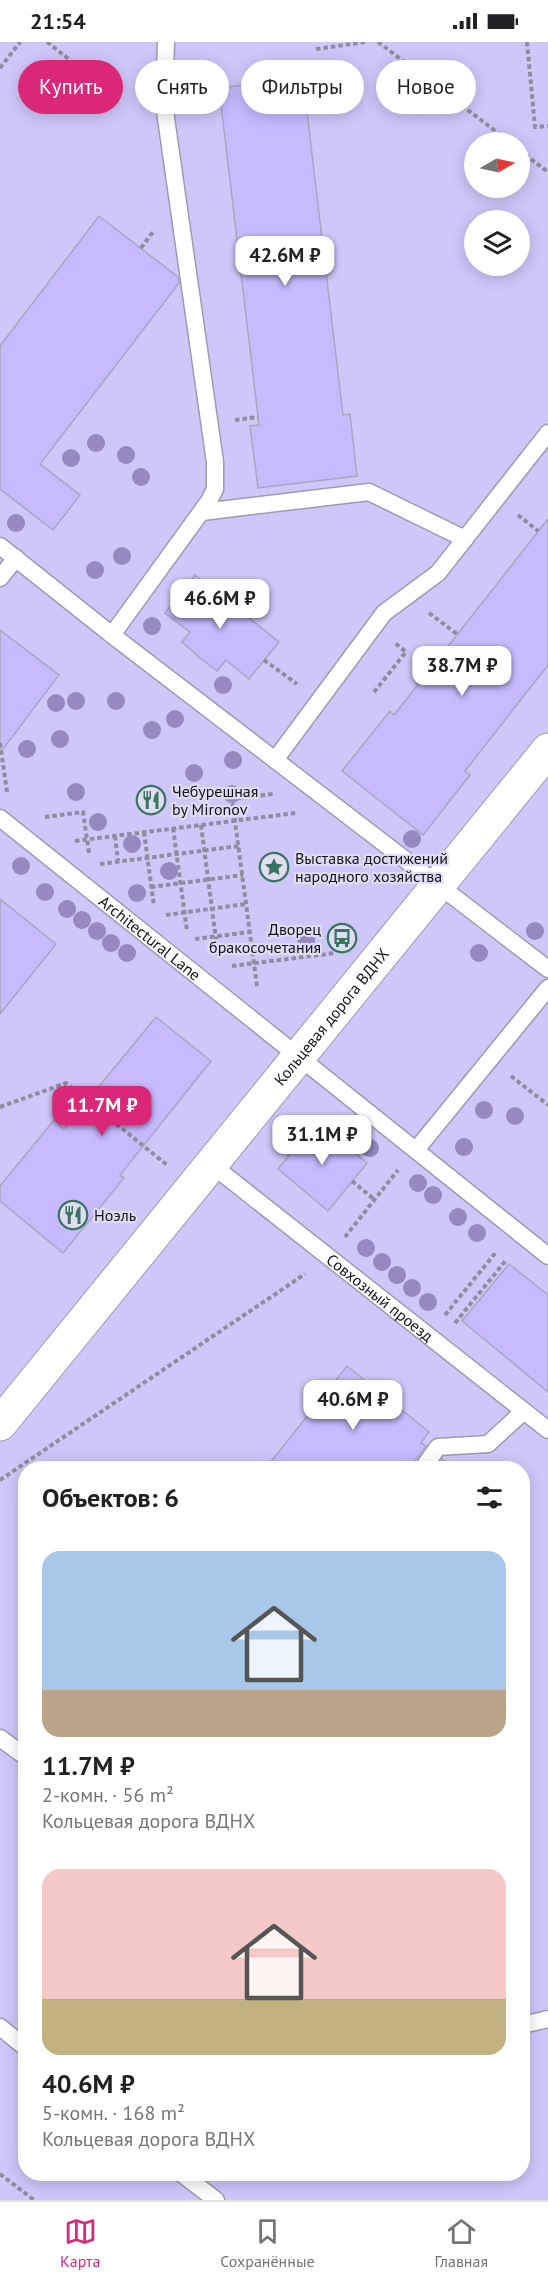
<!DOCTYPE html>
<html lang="ru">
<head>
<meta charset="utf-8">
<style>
	:root { --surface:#fff; --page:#f6f6f6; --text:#202124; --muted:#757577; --line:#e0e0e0; --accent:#db2777 }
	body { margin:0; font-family:"PT Sans",sans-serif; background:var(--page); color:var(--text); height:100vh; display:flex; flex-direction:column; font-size:22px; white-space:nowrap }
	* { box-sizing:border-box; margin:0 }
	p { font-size:20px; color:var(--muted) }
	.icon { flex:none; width:33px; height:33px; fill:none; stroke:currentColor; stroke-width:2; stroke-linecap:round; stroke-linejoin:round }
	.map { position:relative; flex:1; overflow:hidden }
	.details { position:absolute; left:18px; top:1419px; width:512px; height:720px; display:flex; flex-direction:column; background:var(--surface); border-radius:24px; box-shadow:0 3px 15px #0003 }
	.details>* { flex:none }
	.hud { position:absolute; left:18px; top:18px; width:513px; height:54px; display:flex; gap:12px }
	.needle { width:39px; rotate:81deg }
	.buttons { position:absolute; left:464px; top:90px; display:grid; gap:12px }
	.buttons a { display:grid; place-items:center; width:66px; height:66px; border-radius:50%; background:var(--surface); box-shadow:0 3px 15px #0003; font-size:30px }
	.price { position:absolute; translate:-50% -51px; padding:0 14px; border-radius:12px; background:#fff; color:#222; font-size:20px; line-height:39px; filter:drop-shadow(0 2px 3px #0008) }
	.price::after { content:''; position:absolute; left:50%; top:36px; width:18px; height:14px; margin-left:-9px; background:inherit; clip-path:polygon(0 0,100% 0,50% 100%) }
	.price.selected { background:var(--accent); color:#fff }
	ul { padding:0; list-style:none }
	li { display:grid; align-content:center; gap:12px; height:318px; padding:0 24px }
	li span { display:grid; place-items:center; height:186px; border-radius:18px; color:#555 }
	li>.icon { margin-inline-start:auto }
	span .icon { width:108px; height:108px; fill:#fffc; stroke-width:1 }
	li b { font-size:26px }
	h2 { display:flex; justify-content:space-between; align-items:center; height:72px; padding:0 24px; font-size:26px }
	.chip { padding:0 21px; border-radius:27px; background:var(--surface); box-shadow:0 3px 15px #0003; font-size:21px; line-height:54px }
	.chip.selected { background:var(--accent); color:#fff }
	.status { display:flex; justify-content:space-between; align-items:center; height:42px; padding:0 30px; background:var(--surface); direction:ltr }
	.status svg { height:16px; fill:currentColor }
	.tabs { display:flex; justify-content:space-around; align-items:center; height:84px; border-top:2px solid var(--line); background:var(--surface); font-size:16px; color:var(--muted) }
	.tabs a { display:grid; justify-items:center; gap:3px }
	.tabs .selected { color:var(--accent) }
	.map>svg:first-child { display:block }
	.green { fill:#cfc7fa; fill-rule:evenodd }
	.building { fill:#c7baff; stroke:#aaa7bd; stroke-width:1.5 }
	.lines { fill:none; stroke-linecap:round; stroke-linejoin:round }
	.lane-casing { stroke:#9e9ab0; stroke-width:19 }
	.street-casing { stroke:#9e9ab0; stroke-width:35 }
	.path { stroke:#8f8c9d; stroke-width:4; stroke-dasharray:4.5 3; stroke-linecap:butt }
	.lane { stroke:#fff; stroke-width:16 }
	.street { stroke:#fff; stroke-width:33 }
	.tree { fill:#9589bf }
	.labels { text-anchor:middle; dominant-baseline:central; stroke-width:4.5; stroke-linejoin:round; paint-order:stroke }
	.poi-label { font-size:16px; fill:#15141c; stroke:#dfdcf3; text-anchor:start }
	.street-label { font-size:16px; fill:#15141c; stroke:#dfdcf3 }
</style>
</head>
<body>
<div class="status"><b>21:54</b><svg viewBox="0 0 49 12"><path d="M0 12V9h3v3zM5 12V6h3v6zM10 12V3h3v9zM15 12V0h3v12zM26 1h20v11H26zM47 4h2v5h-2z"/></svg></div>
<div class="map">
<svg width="548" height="2158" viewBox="0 0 548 2158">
	<rect width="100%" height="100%" fill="#dfdcf3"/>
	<path class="green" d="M0,0H548V2158H0ZM474,100H519V146H474ZM474,178H519V224H474ZM26,1426H522V2132H26Z"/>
	<path class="building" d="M303,36L343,373L350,372L357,434L258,446L250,384L259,383L219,46Z
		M99,174L178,235L179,241L40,422L80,453L53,488L0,447V304Z
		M548,477V623L465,729L470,733L423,793L342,729L390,669L394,673Z
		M195,533L279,600L249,637L226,618L217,629L199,615L182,600L190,590L165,571Z
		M0,588L59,633L0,711Z
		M0,857L56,902L0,972Z
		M156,975L211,1019L120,1133L124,1136L63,1211L0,1159V1144L54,1078L64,1087Z
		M316,1080L367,1121L328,1169L278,1127Z
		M509,1222L548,1253V1350L462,1279Z
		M347,1324L429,1390L421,1401L426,1404L414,1420L413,1426H266Z
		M442,1417L455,1426H436Z"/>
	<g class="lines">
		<g class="lane-casing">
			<g id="lane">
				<path d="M202,470L369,450L465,497"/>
				<path d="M0,504L112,593L548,927"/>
				<path d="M0,536L16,516"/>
				<path d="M112,593L209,459L215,447V420L164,62L166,0"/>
				<path d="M275,718L384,571L438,531L548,391"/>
				<path id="s1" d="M0,776L548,1214"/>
				<path d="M416,1108L548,946"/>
				<path id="s2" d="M212,1123L548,1388"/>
				<path d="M423,1426L438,1405L488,1402L524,1369"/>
				<path d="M0,1696L26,1715"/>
				<path d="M522,1983L548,1977"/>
				<path d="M0,1985L26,2006"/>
				<path d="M182,2132L216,2158"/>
			</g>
		</g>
		<g class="street-casing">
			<g id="street">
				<path id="s3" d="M0,1382L548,708"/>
			</g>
		</g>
		<path class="path" d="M47,0L70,18
			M378,0L510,100
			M527,0L535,85L548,84
			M316,7L366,0
			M0,26L20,0
			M519,108L548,130
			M141,206L153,190
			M235,378L258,375
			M518,473L538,489
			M429,571L457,592
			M264,618L297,642
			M374,650L406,610L395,601
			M0,701L7,750
			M45,775L83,770L89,811
			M201,783L218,913
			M173,786L187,889
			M144,790L154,864
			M115,794L118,819
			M75,799L296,771
			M100,822L239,804
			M151,845L243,833
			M166,873L246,862
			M195,897L250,890
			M232,924L335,911
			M257,944L232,757L273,752
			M511,1034L548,1063
			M0,1065L66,1041L167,1123
			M352,1139L375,1158
			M345,1195L398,1128
			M445,1273L497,1209
			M455,1281L507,1217
			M0,1438L305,1232
			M0,2132L34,2158"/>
		<use href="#lane" class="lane"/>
		<use href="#street" class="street"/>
	</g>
	<g class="tree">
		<circle cx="96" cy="401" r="9"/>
		<circle cx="126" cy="413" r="9"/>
		<circle cx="71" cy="416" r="9"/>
		<circle cx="141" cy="435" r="9"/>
		<circle cx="16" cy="481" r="9"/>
		<circle cx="122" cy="514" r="9"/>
		<circle cx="95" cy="528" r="9"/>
		<circle cx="152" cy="584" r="9"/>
		<circle cx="223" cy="643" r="9"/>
		<circle cx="76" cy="659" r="9"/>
		<circle cx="116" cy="659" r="9"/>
		<circle cx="56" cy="661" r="9"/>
		<circle cx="175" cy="677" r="9"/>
		<circle cx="152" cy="688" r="9"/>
		<circle cx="60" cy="697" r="9"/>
		<circle cx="27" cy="707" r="9"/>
		<circle cx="233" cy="718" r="9"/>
		<circle cx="194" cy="731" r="9"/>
		<circle cx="76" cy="750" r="9"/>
		<circle cx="232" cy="752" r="9"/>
		<circle cx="98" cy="780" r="9"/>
		<circle cx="412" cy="797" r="9"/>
		<circle cx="132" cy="802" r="9"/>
		<circle cx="21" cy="824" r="9"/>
		<circle cx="169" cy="829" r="9"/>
		<circle cx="45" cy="850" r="9"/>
		<circle cx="137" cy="851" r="9"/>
		<circle cx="67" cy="867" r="9"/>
		<circle cx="82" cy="878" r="9"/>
		<circle cx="97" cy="889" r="9"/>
		<circle cx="535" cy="889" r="9"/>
		<circle cx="306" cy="898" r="9"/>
		<circle cx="111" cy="901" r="9"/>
		<circle cx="127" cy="911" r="9"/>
		<circle cx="479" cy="911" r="9"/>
		<circle cx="484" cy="1068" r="9"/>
		<circle cx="515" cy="1074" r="9"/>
		<circle cx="464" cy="1105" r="9"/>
		<circle cx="370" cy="1106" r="9"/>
		<circle cx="418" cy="1141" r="9"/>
		<circle cx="433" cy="1153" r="9"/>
		<circle cx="458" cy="1175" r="9"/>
		<circle cx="477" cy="1191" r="9"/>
		<circle cx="366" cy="1206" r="9"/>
		<circle cx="382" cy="1220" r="9"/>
		<circle cx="397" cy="1233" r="9"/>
		<circle cx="412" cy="1246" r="9"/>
		<circle cx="428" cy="1260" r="9"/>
	</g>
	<defs>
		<g id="restaurant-ring" transform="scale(1.5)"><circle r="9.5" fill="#dfdcf3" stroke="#39745e" stroke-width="1.5"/><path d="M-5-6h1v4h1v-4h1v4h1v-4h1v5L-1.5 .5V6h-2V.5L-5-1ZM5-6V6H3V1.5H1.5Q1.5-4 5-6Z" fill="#39745e"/></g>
		<g id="sight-ring" transform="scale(1.5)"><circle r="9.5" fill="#dfdcf3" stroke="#39745e" stroke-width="1.5"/><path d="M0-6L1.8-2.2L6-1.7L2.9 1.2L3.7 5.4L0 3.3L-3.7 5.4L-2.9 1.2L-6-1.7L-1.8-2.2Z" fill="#39745e"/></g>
		<g id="bus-ring" transform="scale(1.5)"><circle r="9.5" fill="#dfdcf3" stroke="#39745e" stroke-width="1.5"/><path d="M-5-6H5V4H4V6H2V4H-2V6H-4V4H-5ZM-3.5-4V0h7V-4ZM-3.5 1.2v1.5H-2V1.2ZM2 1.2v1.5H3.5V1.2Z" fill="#39745e"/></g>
	</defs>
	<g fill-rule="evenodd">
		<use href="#restaurant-ring" x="151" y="758"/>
		<use href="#sight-ring" x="274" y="825"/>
		<use href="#bus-ring" x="342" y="896"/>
		<use href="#restaurant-ring" x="73" y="1173"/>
	</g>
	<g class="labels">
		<g class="poi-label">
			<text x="172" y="749">Чебурешная<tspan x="172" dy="18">by Mironov</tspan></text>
			<text x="295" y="816">Выставка достижений<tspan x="295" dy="18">народного хозяйства</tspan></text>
			<text x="321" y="887" text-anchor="end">Дворец<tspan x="321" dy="18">бракосочетания</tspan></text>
			<text x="94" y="1173">Ноэль</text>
		</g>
		<g class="street-label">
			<text stroke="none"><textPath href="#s1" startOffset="192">Architectural Lane</textPath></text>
			<text stroke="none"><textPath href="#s3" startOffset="525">Кольцевая дорога ВДНХ</textPath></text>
			<text stroke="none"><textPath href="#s2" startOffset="214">Совхозный проезд</textPath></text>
		</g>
	</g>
</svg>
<div class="buttons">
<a><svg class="needle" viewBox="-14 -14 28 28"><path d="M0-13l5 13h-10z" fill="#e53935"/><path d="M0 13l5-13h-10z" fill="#757577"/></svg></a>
<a><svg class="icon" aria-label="layers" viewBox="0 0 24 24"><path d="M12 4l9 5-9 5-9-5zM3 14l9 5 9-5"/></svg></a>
</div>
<b class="price" style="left:285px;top:245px">42.6M ₽</b>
<b class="price" style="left:220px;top:588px">46.6M ₽</b>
<b class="price" style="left:462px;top:655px">38.7M ₽</b>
<b class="price selected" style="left:102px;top:1095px">11.7M ₽</b>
<b class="price" style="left:322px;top:1124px">31.1M ₽</b>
<b class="price" style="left:353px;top:1389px">40.6M ₽</b>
<div class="hud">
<a class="chip selected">Купить</a>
<a class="chip">Снять</a>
<a class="chip">Фильтры</a>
<a class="chip">Новое</a>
</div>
<section class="details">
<h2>Объектов: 6<svg class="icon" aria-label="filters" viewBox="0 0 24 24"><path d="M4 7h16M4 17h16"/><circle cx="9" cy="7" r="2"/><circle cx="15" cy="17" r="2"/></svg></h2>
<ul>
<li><span style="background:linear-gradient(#a9c7e8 75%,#b9a48a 0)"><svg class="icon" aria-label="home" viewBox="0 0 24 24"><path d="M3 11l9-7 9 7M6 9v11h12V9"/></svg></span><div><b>11.7M ₽</b><p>2-комн. · 56 m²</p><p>Кольцевая дорога ВДНХ</p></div></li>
<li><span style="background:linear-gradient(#f6c9c9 70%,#c2b280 0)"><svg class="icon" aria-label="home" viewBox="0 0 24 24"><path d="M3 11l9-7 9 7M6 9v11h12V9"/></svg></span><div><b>40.6M ₽</b><p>5-комн. · 168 m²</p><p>Кольцевая дорога ВДНХ</p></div></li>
</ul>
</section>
</div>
<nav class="tabs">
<a class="selected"><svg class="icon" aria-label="map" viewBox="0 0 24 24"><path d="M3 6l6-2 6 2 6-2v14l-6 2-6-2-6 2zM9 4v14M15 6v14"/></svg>Карта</a>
<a><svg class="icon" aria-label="saved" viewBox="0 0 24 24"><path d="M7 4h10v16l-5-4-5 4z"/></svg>Сохранённые</a>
<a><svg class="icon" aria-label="home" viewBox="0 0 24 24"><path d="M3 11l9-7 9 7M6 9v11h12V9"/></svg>Главная</a>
</nav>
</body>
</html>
